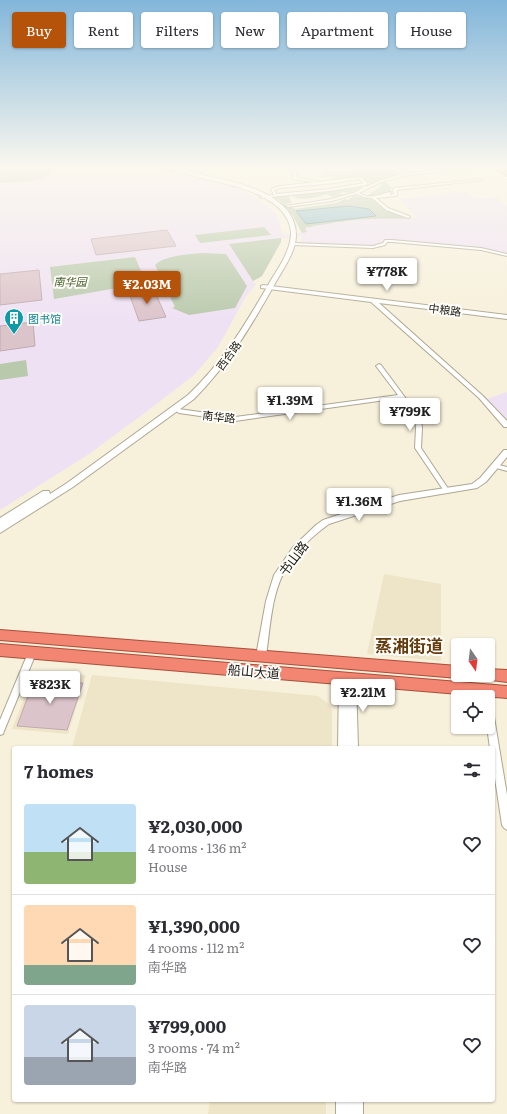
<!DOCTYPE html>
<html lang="en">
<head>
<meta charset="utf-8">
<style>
	:root { --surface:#fff; --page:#f7f7f7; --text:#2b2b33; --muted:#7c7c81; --line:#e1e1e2; --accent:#b45309 }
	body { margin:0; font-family:Literata,"Noto Sans SC",serif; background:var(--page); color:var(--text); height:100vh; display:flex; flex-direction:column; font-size:15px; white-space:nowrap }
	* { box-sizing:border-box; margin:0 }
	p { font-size:13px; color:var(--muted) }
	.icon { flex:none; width:22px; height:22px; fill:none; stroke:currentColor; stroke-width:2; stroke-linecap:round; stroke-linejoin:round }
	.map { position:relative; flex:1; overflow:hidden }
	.sheet { position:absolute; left:12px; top:746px; width:483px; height:356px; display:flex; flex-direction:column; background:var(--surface); border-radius:4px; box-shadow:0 1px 3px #0004 }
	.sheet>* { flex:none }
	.guide { position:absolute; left:12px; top:12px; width:483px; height:36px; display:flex; gap:8px }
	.needle { width:26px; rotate:166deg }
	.fabs { position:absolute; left:451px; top:638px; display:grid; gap:8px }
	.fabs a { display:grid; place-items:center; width:44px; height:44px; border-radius:4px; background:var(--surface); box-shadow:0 1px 3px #0004; font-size:20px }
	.price { position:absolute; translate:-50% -34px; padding:0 9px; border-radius:4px; background:#fff; color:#222; font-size:13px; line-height:26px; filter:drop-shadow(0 1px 2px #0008) }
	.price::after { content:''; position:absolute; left:50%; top:24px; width:12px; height:9px; margin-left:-6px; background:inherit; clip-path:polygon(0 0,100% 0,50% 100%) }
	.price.on { background:var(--accent); color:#fff }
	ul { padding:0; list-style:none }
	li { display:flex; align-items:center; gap:12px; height:100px; padding:0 12px }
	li+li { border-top:1px solid var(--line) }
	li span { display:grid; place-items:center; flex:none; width:112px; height:80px; border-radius:4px; color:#555 }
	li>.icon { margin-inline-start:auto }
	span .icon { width:48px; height:48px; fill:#fffc; stroke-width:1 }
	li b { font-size:17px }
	h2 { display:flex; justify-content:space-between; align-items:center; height:48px; padding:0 12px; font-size:17px }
	.chip { padding:0 14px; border-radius:4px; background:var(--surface); box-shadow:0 1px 3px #0004; font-size:14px; line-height:36px }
	.chip.on { background:var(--accent); color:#fff }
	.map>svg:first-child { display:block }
	.built { fill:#eee5c8 }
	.education { fill:#efe1f4 }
	.green { fill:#b9c9ac }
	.water { fill:#89bac6; stroke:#6a8c92 }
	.building { fill:#dcc4cb; stroke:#c0a9b0 }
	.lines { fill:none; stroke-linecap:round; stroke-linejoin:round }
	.minor-casing { stroke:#ada793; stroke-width:2 }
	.tertiary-casing { stroke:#ada793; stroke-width:2 }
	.secondary-casing { stroke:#ada793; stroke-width:2 }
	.primary-casing { stroke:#a74f3c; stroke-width:2 }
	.trunk-casing { stroke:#a74f3c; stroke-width:2 }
	.minor { fill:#fff; fill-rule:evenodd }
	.tertiary { fill:#fff; fill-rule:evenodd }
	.secondary { fill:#fff; fill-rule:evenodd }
	.primary { fill:#f5a495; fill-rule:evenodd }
	.trunk { fill:#f28672; fill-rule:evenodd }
	.labels { text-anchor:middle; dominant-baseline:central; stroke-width:4; stroke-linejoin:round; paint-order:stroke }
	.far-park-label { font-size:11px; font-style:italic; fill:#46602b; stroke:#fffdf9 }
	.far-street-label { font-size:11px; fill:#222018; stroke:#fffdf9 }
	.far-culture-label { font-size:11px; fill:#0d838f; stroke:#fffdf9; text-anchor:start }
	.street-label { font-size:13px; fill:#222018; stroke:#fffdf9 }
	.district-label { font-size:17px; font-weight:bold; fill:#633b0d; stroke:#fffdf9 }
</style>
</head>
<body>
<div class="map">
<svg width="507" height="1114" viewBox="0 0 507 1114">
	<rect width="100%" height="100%" fill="#f7f0db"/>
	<path class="built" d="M384,574L441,584V661L367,654Z
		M42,671L86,675L68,734L12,729L33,676Z
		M92,675L318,696L329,704L332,710V748H72Z
		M210,1100H326V1114H208Z"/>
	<path class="education" d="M0,167H156L185,176L236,188L251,195L263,202L261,203L269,208L275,213L280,224L282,235L307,232L304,228L359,218H418L400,199L465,192L476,199L496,197L500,199L498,200L507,206V254L475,247L388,239H384L383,244L371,246L300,244L302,236L282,238L281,242L262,276L253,281L256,284L245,298L218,347L194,375L150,409L89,454L0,510Z
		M507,392V419L487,399Z"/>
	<path class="green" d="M0,167H58C45,184 20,181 0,183Z
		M388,167L402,175L370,184L360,177L339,180L331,176L319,178L324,174L318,173L319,172L328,169L335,171Z
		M384,181L392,188L388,195L364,197L359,195L365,197L380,187L382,184L378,183Z
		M356,186L363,188L350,193L343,192L340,193L343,195C338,198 330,199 324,200L333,197L327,194C319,197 301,202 293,196Z
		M287,194L292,203L285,204L287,207H292L295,209L336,203L345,199L348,200L354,196L372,198L388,210L411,219C372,217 343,220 305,228L307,232L302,233L293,216L280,201L273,197Z
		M264,227L271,235L200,243L195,235Z
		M281,238V242L262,276L253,281L229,244Z
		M202,253L226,254L247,286L235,308L189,315L172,308L175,307L155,265C163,256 189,254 202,253Z
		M135,257L146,283L54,299L50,267Z
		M26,360L28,376L0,380V364Z"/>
	<path class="water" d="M349,206L369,209L376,216L306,224L296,211Z"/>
	<path class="building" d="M167,230L176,246L96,255L91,239Z
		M39,270L42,300L0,305V274Z
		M154,290L166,317L139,321L129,293Z
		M33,322L35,346L0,351V326Z
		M43,679L83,683L67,730L17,726L31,688L37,681Z"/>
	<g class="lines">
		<g class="minor-casing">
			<path id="minor" d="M287,167H291L296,171L297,175L295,177L317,181L315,182L292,179L293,172Z
				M328,167H352L332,170Z
				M388,167H393L405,174L439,169L487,167L409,175L381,182L359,193C371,200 380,194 391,192L390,195L394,194L393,189L395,188L481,179L483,180L397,190V196L376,198L388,208L409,216L410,217L408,218L386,210L372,198L364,197L356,194L332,201L288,207L286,206L332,199L356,192L363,188L362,186L366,187L379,181L401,174Z
				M361,177L367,183V185L329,191L262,198L260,197L274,195L271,189L280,186ZM359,179L364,183L329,189L276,194L274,190L281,188L334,183Z
				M385,240H392L481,248L507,254V256L481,250L392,242H387L385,245L373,248L293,245L291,244L293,243L373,246L383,243Z
				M379,364L381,365L421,419L422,428L421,448L449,490L448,491H444L415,448L416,428L415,419L400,398L235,421L179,413L176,411L179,409L235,417L398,395L376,366Z
				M495,464L507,467V471L493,467L492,466Z
				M32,650L35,651L36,653L4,731L3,734L0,735V720L28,653L29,651Z
				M488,701L491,702L492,705L507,795V830L504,828L502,825L493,765V748H490L487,727Z"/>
		</g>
		<g class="tertiary-casing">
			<path id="tertiary" d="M263,285L507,315V319L379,303L483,396L507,421V427H504L479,398L371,302L261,288V286Z
				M504,450H507V457L486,482L477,488L400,501L329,524C311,537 293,554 283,574C271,598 270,630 266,656L265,659L261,660L257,659L256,656L266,601L274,575L293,547L316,525L323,520L399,495L472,484L480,478Z
				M344,674L355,676L356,679L358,748H338L339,678L340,675Z
				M336,1100H363V1114H336Z"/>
		</g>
		<g class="secondary-casing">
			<path id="secondary" d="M168,167H175C207,178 261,182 285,208C292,215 296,225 296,235C296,251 285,266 277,280C253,323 229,364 194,399L73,487L0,533V518L43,491H49L50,494L67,483L188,395C223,362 247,322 271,280C279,267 289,253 291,236C292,221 281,207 268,200C245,186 219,183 193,176C185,173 175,171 168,167Z"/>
		</g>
		<g class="primary-casing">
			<path id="primary" d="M159,167H168L176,170L173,172Z
				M492,167H499L507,172V176Z"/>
		</g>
		<g class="trunk-casing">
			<path id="trunk" d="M497,167L507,169V173Z
				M0,630L458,666V675H463L458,678L0,640Z
				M0,644L507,686V698L0,656Z
				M488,669L507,670V682L483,679L481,675H488Z"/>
		</g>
		<use href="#minor" class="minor"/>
		<use href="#tertiary" class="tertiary"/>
		<use href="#secondary" class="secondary"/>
		<use href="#primary" class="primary"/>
		<use href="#trunk" class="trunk"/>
	</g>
	<linearGradient id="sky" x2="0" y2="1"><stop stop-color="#82b6da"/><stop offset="0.52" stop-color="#fbf8ef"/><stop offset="1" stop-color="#fbf8ef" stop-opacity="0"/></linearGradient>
	<rect width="507" height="323" fill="url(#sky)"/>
	<defs>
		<g id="building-pin" transform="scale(1)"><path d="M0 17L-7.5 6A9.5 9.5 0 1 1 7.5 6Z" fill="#0f9aa8" stroke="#fffdf9"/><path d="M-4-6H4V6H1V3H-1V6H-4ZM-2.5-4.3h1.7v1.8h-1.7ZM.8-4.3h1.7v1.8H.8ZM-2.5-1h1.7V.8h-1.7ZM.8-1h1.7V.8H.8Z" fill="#fff"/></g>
	</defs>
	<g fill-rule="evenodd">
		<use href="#building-pin" x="14" y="318"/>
	</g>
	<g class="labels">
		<g class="far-park-label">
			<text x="70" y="281">南华园</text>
		</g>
		<g class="far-street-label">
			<text transform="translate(445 309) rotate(7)">中粮路</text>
			<text transform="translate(228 355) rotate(-54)">西合路</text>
			<text transform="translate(219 416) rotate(6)">南华路</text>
		</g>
		<g class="far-culture-label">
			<text x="28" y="318">图书馆</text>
		</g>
		<g class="street-label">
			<text transform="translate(293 558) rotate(-53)">书山路</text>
			<text transform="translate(254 671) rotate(5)">船山大道</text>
		</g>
		<g class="district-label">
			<text x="409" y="644">蒸湘街道</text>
		</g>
	</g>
</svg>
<div class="fabs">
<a><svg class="needle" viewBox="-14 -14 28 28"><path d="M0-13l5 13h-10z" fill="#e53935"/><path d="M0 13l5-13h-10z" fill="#7c7c81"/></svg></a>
<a><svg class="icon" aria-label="locate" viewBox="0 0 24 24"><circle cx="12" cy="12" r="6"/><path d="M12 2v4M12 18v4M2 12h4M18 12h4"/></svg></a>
</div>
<b class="price" style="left:387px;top:292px">¥778K</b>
<b class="price on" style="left:147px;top:305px">¥2.03M</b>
<b class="price" style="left:290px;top:421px">¥1.39M</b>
<b class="price" style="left:410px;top:432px">¥799K</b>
<b class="price" style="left:359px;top:522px">¥1.36M</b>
<b class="price" style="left:50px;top:705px">¥823K</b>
<b class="price" style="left:363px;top:713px">¥2.21M</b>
<div class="guide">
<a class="chip on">Buy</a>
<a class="chip">Rent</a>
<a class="chip">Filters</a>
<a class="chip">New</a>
<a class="chip">Apartment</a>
<a class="chip">House</a>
</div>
<section class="sheet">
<h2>7 homes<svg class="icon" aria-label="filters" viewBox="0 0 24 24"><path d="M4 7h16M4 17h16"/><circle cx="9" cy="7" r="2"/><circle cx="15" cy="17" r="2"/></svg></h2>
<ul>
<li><span style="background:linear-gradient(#bfe0f5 60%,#8fb573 0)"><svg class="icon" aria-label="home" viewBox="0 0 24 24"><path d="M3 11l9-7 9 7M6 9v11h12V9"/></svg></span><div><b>¥2,030,000</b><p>4 rooms · 136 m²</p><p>House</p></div><svg class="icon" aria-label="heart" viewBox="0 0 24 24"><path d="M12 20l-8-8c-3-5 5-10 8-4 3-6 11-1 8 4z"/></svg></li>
<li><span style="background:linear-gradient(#ffd9b3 75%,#7fa58c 0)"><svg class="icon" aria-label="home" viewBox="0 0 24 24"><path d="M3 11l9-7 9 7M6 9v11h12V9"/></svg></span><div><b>¥1,390,000</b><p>4 rooms · 112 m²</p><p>南华路</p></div><svg class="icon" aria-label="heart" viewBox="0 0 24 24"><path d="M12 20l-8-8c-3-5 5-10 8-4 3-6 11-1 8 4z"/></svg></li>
<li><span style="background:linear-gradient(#c9d6e8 65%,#9aa5b1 0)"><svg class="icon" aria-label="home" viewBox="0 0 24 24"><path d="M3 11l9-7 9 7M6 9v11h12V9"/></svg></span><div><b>¥799,000</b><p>3 rooms · 74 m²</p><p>南华路</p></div><svg class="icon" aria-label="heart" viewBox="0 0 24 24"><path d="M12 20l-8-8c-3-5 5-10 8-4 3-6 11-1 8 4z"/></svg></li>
</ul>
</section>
</div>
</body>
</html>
